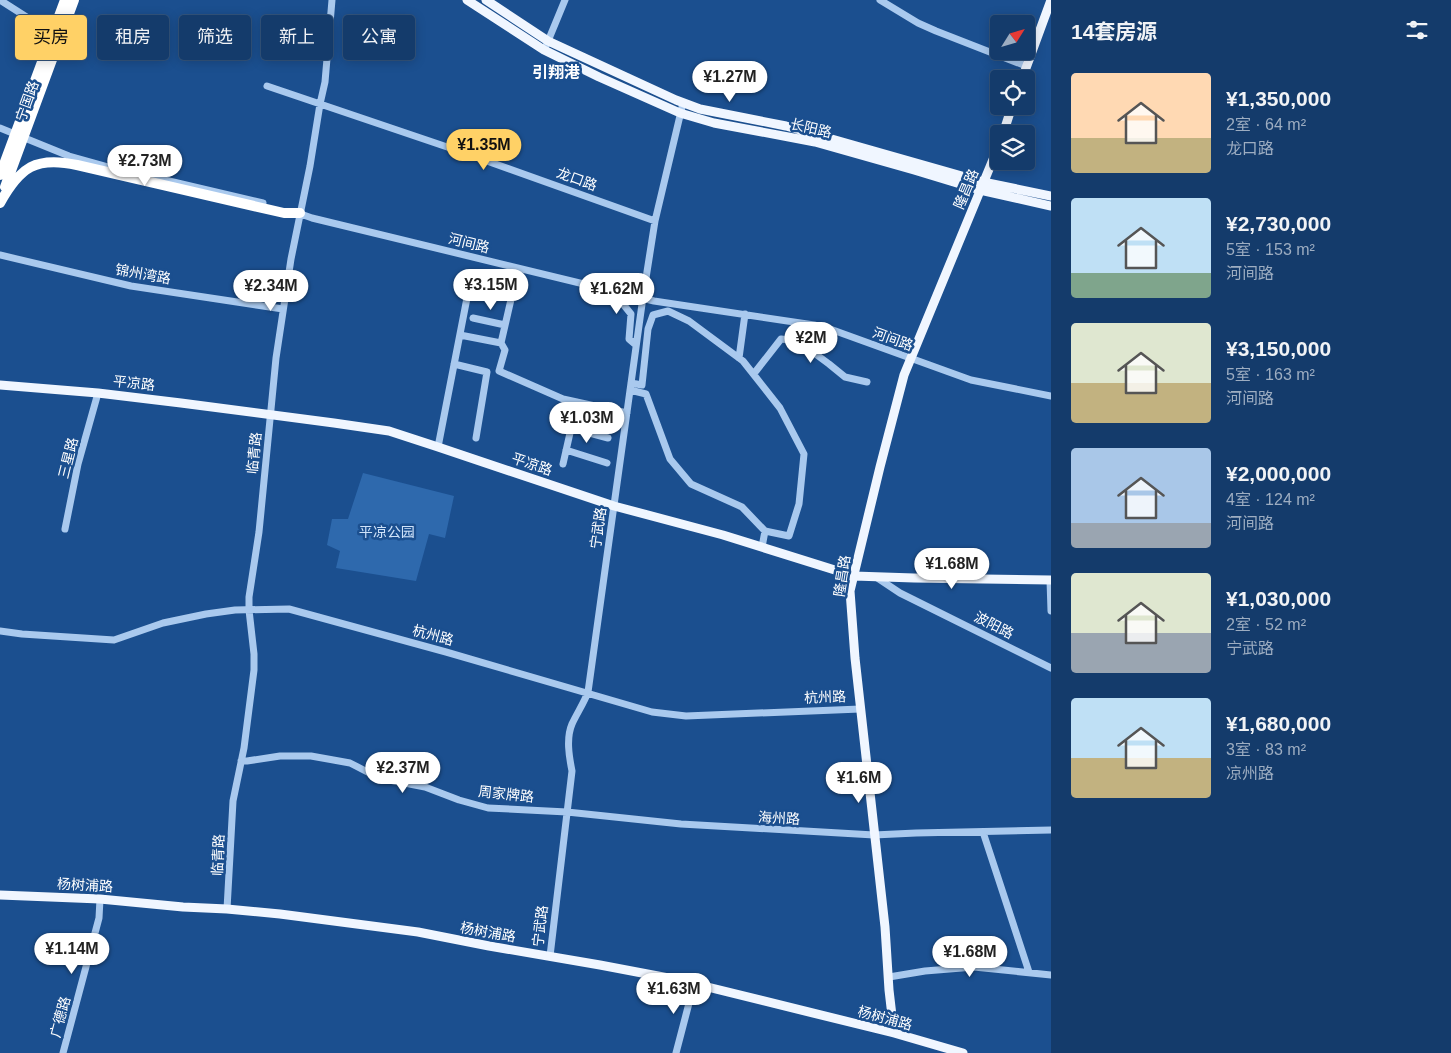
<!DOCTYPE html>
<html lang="zh">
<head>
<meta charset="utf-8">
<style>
	:root { --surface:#143b6b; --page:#214673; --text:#f1f3f6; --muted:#9dadc1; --line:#33557e; --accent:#ffd166 }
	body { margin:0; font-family:Arial,"Noto Sans SC",sans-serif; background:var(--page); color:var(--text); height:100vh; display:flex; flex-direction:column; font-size:19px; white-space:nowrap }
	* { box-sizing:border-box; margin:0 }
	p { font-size:16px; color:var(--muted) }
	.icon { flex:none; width:28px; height:28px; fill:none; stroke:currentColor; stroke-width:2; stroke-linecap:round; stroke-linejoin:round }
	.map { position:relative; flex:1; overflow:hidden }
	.side { display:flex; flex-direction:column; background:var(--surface); width:400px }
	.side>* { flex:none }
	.top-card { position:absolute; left:15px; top:15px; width:475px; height:45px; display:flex; gap:10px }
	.needle { width:32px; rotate:53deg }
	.tools { position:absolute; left:990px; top:15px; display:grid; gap:10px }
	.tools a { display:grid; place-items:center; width:45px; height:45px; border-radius:5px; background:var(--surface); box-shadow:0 2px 12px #0003,0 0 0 1px var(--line); font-size:25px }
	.price { position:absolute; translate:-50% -42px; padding:0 11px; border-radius:18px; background:#fff; color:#222; font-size:16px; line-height:32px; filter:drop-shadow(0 1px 2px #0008) }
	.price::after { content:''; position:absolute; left:50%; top:30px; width:15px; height:11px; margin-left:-8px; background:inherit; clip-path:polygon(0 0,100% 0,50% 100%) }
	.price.current { background:var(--accent); color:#111 }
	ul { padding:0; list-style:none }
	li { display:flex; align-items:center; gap:15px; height:125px; padding:0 20px }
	li span { display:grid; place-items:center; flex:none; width:140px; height:100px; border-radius:5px; color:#555 }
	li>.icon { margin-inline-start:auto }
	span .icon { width:60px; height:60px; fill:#fffc; stroke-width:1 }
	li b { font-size:21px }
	h2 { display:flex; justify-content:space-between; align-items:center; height:60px; padding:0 20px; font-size:21px }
	.chip { padding:0 18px; border-radius:5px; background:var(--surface); box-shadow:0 2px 12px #0003,0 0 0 1px var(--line); font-size:18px; line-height:45px }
	.chip.current { background:var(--accent); color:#111 }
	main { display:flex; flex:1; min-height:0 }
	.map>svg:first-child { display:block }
	.green { fill:#2e69ad }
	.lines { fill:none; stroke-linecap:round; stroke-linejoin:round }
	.minor { stroke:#a9c9ee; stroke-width:7 }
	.major { stroke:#f0f6ff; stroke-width:9 }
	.highway { stroke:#fff; stroke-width:10 }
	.labels { text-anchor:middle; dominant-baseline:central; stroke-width:5; stroke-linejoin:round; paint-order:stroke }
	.street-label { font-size:14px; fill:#fff; stroke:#1b4f8f }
	.park-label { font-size:14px; fill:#cfe3fa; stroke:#1b4f8f }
	.quarter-label { font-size:16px; font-weight:bold; fill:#fff; stroke:#1b4f8f }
</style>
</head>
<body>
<main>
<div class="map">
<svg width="1051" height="1053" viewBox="0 0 1051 1053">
	<rect width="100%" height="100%" fill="#1b4f8f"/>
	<path class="green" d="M363,473L454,496L445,538L429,534L416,581L336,568L340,551L327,545L332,519H348Z"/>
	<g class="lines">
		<path class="minor" d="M0,0L50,32
			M880,0L918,23L936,31L1026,66
			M546,46L565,0
			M267,86L459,151L655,221
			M0,128L69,156L112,168
			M152,177L263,203
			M298,213L312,218L654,301L814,325L830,329L971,380L1051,396
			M0,255L131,286L283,309
			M515,282L501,343L505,350L499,371L563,399L627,413
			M602,289L601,295L619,299L631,314L629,339L636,345
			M473,318L505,325
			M460,335L501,343
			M739,358L745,314
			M454,364L487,372L476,438
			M756,371L781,339L798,341L829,364L845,377L867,382
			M631,383L642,385L648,329L653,315L668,311L689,321L743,361L780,408L804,454L799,504L789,536L765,531
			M630,390L646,394L670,459L691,484L742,507L765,531L762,547
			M571,428L608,438
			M438,447L467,298
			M566,450L607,463
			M563,464L577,402
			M65,529L78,464L98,393
			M876,577L900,593L1051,668
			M1050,580L1051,611
			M0,631L22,634L114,640L163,623L206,614L235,610L289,609L446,652L652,712L686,716L860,709
			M241,761H247L280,756H311L350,763L379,778L425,787L459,800L488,808L567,812L681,824L874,835L916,833L1051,830
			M983,832L1029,972
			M227,909L233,801L244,748L254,670V654L249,610V597L259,532L276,358L291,259L310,166L320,104L325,82L332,0
			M550,956L572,771C569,756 566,738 572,724C577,713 584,703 588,692L643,297L655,221L683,103
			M889,977L925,971L974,967L1051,975
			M63,1053L99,918L100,899
			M676,1053L694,984"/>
		<path class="major" d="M467,0L544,50L599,77L680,113L714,123L815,142L914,170L980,190L1051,206
			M486,0L548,41L676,100L700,109L786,126L983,182L1051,196
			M1022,79L1051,0
			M1003,134L1012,106
			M0,385L98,393L181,403L334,423L389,431L438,447L614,506L723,535L854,576L914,578L1051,580
			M0,895L100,899L183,907L227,909L280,914L418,932L489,946L600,965L679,980L894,1033L963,1053
			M894,1033L889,990L885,927L855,658L850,591L880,467L904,375L999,145"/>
		<path class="highway" d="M0,175L65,0
			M5,187L74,0
			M0,203C20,167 36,156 77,165L284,213H300"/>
	</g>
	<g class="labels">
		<g class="street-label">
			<text transform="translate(27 101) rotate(-70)">宁国路</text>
			<text transform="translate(811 128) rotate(13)">长阳路</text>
			<text transform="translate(577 179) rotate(20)">龙口路</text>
			<text transform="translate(966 189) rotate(-67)">隆昌路</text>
			<text transform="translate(469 243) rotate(14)">河间路</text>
			<text transform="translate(143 274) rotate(10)">锦州湾路</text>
			<text transform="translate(893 339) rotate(20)">河间路</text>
			<text transform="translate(134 383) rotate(6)">平凉路</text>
			<text transform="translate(254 453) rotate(-84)">临青路</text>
			<text transform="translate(68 458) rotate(-76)">三星路</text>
			<text transform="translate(532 464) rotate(19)">平凉路</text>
			<text transform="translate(598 528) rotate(-82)">宁武路</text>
			<text transform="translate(842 576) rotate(-81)">隆昌路</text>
			<text transform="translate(994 625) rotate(27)">波阳路</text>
			<text transform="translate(433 635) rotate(15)">杭州路</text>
			<text transform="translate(825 697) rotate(-2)">杭州路</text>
			<text transform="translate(506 794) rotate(6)">周家牌路</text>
			<text transform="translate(779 818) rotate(3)">海州路</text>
			<text transform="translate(218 855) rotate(-87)">临青路</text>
			<text transform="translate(85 885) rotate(3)">杨树浦路</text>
			<text transform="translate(540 926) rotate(-83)">宁武路</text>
			<text transform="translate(488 932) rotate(10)">杨树浦路</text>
			<text transform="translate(60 1017) rotate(-75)">广德路</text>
			<text transform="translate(885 1018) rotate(15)">杨树浦路</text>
		</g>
		<g class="park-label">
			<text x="387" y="532">平凉公园</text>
		</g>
		<g class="quarter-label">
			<text x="556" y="72">引翔港</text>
		</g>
	</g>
</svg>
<div class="tools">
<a><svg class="needle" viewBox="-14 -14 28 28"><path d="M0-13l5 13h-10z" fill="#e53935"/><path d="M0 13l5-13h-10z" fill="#9dadc1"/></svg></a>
<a><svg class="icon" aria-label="locate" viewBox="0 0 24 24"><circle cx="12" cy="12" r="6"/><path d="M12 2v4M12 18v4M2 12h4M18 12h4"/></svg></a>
<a><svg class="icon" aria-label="layers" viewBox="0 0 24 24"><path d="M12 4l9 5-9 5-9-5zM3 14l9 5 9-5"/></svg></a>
</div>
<b class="price" style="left:730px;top:103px">¥1.27M</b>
<b class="price current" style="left:484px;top:171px">¥1.35M</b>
<b class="price" style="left:145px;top:187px">¥2.73M</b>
<b class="price" style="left:491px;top:311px">¥3.15M</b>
<b class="price" style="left:271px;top:312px">¥2.34M</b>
<b class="price" style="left:617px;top:315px">¥1.62M</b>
<b class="price" style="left:811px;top:364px">¥2M</b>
<b class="price" style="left:587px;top:444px">¥1.03M</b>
<b class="price" style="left:952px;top:590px">¥1.68M</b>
<b class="price" style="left:403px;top:794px">¥2.37M</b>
<b class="price" style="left:859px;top:804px">¥1.6M</b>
<b class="price" style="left:72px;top:975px">¥1.14M</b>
<b class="price" style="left:970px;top:978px">¥1.68M</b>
<b class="price" style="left:674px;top:1015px">¥1.63M</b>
<div class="top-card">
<a class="chip current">买房</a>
<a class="chip">租房</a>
<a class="chip">筛选</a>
<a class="chip">新上</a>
<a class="chip">公寓</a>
</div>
</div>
<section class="side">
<h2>14套房源<svg class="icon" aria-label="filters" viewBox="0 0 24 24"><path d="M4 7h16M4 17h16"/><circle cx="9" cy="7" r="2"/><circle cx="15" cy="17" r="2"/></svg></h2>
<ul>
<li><span style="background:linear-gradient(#ffd9b3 65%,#c2b280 0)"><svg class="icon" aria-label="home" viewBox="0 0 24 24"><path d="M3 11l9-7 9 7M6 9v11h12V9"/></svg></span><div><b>¥1,350,000</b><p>2室 · 64 m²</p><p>龙口路</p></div></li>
<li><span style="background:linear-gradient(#bfe0f5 75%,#7fa58c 0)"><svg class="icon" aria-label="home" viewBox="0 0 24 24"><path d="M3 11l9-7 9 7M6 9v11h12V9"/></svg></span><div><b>¥2,730,000</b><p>5室 · 153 m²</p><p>河间路</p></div></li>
<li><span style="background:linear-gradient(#dfe7d0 60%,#c2b280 0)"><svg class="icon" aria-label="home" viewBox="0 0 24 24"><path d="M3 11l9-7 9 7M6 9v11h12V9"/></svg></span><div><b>¥3,150,000</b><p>5室 · 163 m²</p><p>河间路</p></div></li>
<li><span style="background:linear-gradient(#a9c7e8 75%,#9aa5b1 0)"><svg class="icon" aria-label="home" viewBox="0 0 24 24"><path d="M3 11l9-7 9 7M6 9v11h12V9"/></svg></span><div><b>¥2,000,000</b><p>4室 · 124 m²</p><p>河间路</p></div></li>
<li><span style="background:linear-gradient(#dfe7d0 60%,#9aa5b1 0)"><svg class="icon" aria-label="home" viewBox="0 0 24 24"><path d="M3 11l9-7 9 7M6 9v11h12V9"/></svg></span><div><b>¥1,030,000</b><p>2室 · 52 m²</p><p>宁武路</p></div></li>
<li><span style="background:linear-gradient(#bfe0f5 60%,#c2b280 0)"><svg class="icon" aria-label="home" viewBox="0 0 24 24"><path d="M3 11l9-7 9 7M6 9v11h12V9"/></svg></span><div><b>¥1,680,000</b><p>3室 · 83 m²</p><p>凉州路</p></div></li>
</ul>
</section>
</main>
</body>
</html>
